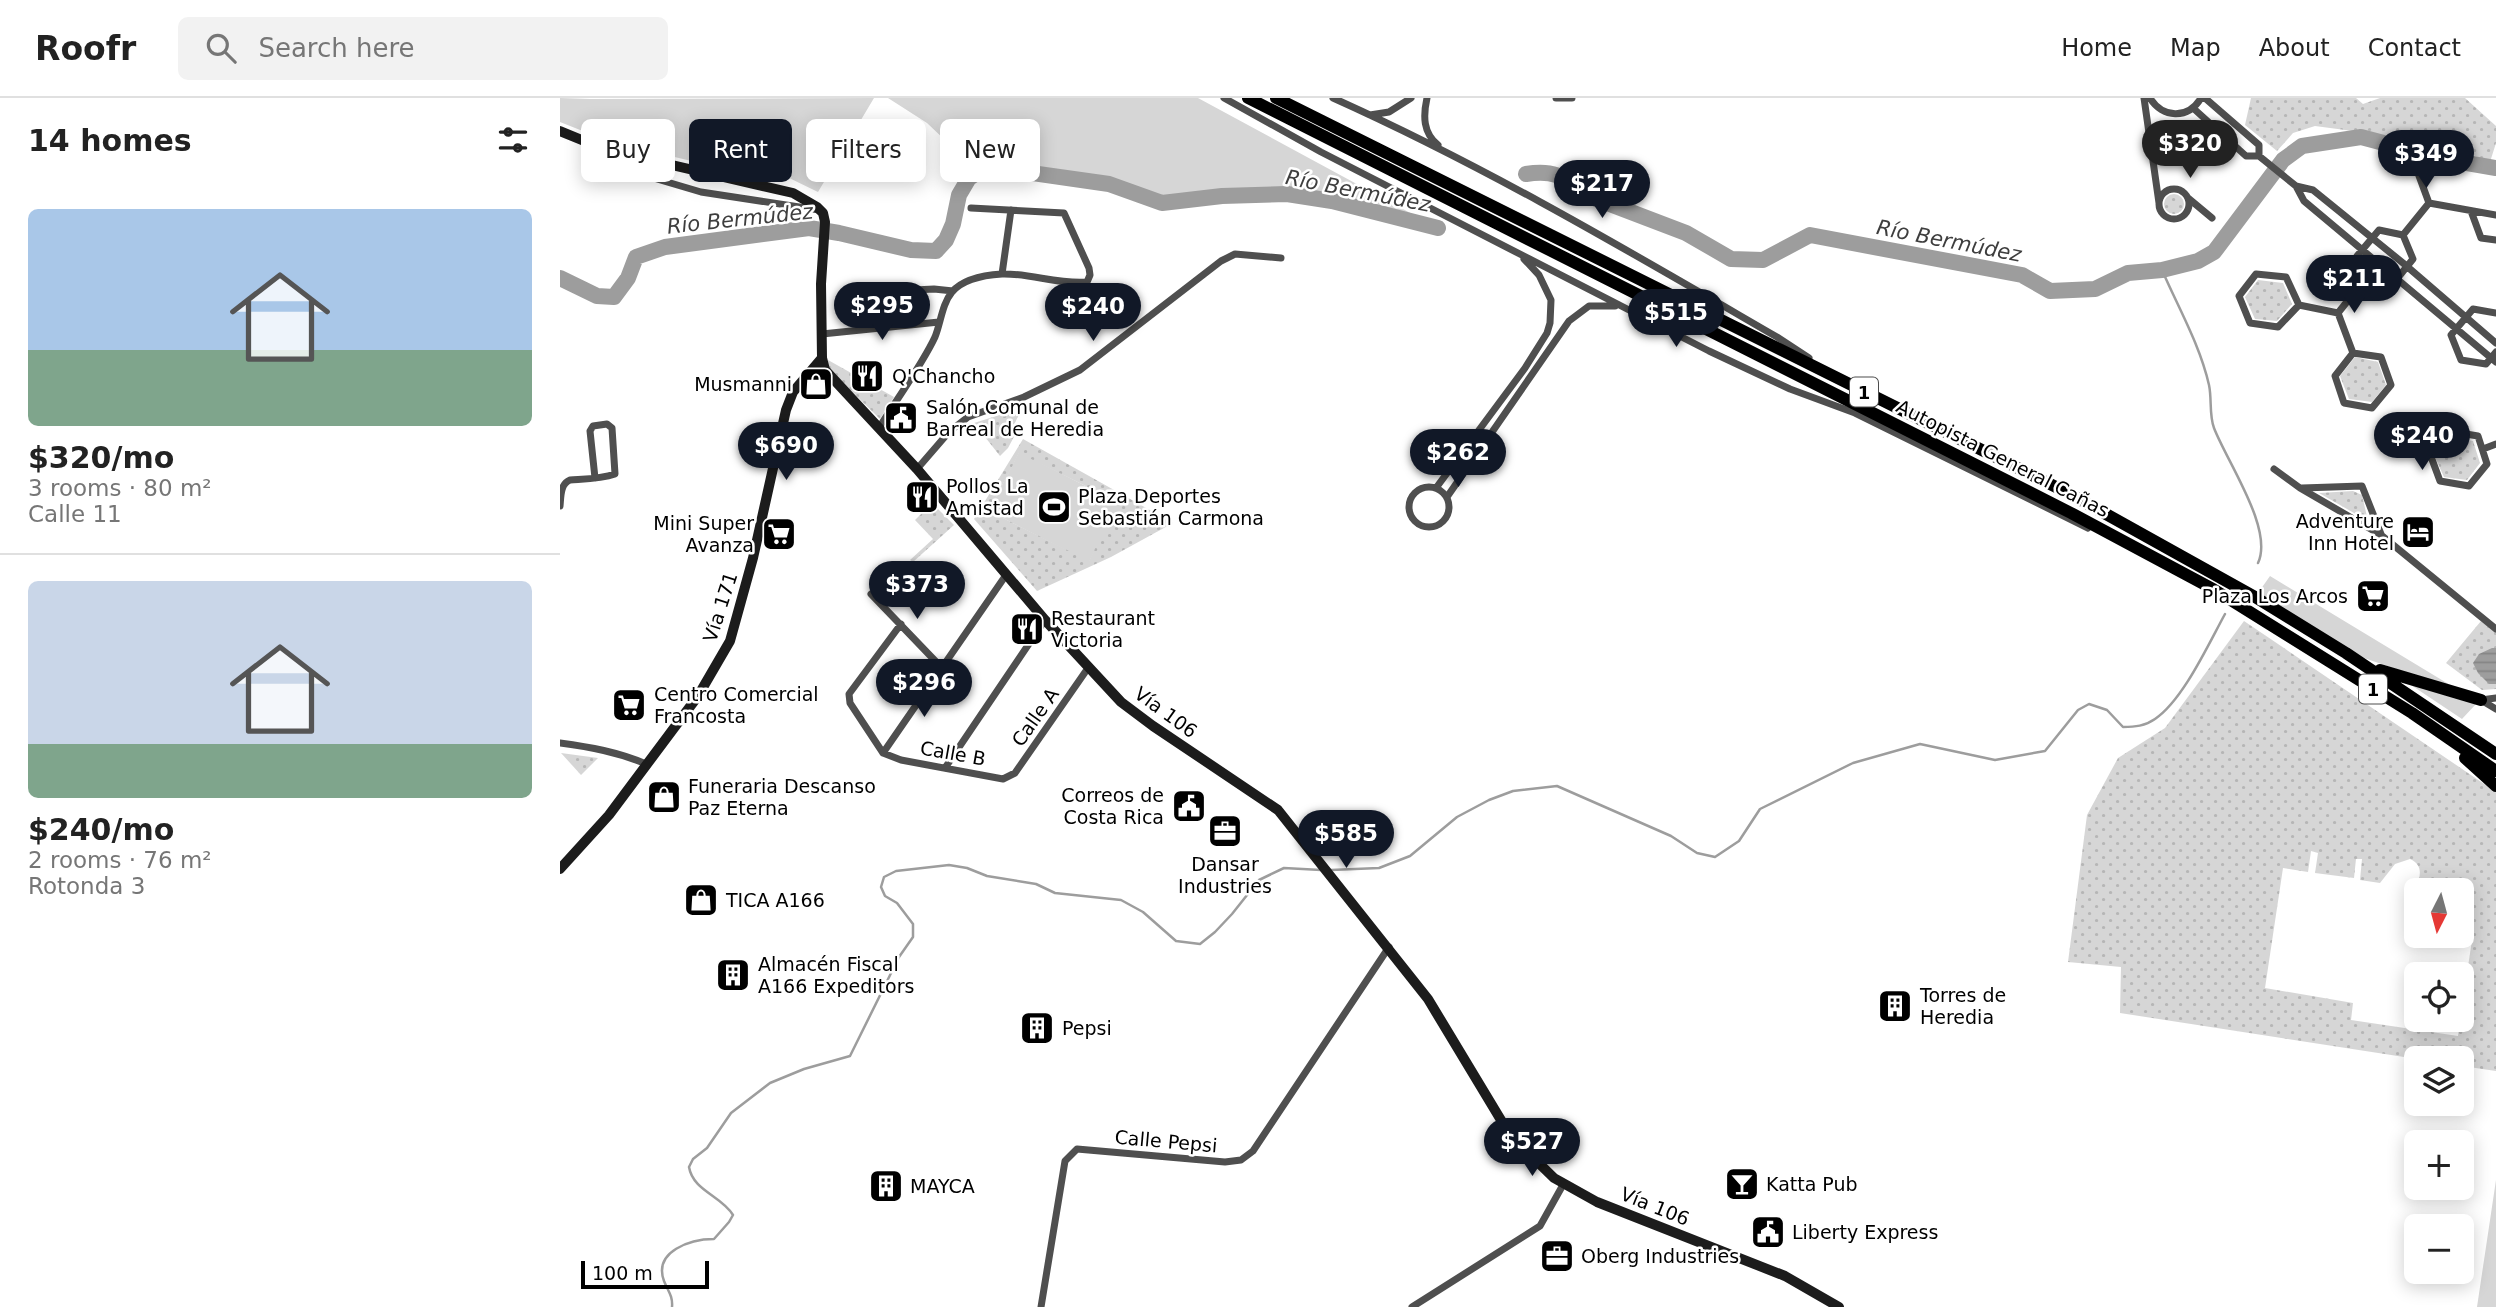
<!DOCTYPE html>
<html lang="en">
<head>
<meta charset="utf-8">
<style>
	:root { --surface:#fff; --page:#f2f2f2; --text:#222; --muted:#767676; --line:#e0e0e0; --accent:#111827 }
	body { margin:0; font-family:"DejaVu Sans",sans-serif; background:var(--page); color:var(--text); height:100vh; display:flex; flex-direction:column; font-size:26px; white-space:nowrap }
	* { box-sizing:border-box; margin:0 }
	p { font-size:23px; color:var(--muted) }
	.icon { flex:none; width:38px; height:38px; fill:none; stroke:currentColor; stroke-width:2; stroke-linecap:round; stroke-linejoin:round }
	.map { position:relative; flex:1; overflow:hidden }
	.details { display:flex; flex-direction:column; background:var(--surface); width:560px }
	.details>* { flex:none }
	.guide { position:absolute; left:21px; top:21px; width:665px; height:63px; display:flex; gap:14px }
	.needle { width:46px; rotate:186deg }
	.controls { position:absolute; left:1844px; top:780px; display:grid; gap:14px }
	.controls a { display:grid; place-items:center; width:70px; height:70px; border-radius:10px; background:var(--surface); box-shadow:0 4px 18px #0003; font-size:35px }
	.scale { position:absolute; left:21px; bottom:18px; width:128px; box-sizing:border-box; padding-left:7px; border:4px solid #000; border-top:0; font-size:19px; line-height:24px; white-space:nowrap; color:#000; -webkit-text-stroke:5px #fff; paint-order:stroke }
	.price { position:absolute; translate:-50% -60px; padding:0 16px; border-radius:24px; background:var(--accent); color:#fff; font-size:23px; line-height:46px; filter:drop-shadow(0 2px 4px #0008) }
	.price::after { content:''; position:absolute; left:50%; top:42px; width:21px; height:16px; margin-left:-10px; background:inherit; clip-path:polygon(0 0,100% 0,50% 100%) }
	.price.selected { background:#222; color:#fff }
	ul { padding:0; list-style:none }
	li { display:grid; align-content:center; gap:14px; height:371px; padding:0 28px }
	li+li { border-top:2px solid var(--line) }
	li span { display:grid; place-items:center; height:217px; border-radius:10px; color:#555 }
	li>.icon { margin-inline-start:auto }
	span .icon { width:126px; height:126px; fill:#fffc; stroke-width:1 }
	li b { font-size:30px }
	h2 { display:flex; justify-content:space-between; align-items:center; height:84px; padding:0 28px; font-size:30px }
	.chip { padding:0 24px; border-radius:10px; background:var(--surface); box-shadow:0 4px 18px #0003; font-size:24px; line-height:63px }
	.chip.selected { background:var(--accent); color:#fff }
	header { display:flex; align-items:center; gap:42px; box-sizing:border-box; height:98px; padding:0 35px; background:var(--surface); border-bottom:2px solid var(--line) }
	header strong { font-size:33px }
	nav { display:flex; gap:38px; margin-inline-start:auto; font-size:24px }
	.search { width:490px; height:63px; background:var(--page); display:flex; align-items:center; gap:18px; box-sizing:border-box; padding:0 24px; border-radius:10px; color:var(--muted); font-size:26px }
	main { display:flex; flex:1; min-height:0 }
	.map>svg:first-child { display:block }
	.grass { fill:#d6d6d6 }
	.park { fill:url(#park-dots); fill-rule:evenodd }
	.water { fill:url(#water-rules) }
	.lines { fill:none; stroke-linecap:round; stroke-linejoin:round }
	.stream { stroke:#9d9d9d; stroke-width:2.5 }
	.river { stroke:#9d9d9d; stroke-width:16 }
	.street { stroke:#4f4f4f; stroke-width:7 }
	.secondary { stroke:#1c1c1c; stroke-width:10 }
	.highway { stroke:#000; stroke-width:12 }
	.labels { text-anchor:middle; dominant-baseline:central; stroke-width:5; stroke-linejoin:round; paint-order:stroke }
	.shield { fill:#fff; stroke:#4c4c4c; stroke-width:2 }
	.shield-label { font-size:18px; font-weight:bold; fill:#000 }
	.poi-label { font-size:19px; fill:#000; stroke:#fff; text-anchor:start }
	.street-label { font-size:19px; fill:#000; stroke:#fff }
	.water-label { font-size:21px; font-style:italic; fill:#3e3e3e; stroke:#fff }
</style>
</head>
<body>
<header>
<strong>Roofr</strong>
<div class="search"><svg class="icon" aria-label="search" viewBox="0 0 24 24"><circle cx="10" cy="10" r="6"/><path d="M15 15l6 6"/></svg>Search here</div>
<nav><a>Home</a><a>Map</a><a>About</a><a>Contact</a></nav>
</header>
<main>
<section class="details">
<h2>14 homes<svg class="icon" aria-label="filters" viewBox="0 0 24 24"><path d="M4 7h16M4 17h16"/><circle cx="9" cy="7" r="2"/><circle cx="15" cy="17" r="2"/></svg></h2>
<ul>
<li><span style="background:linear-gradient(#a9c7e8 65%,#7fa58c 0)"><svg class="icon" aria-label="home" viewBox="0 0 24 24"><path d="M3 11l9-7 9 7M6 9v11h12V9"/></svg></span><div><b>$320/mo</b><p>3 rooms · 80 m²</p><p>Calle 11</p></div></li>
<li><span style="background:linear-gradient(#c9d6e8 75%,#7fa58c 0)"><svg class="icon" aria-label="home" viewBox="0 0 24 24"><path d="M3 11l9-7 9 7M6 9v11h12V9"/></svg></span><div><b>$240/mo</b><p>2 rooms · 76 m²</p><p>Rotonda 3</p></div></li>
</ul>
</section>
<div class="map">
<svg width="1936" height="1209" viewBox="0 0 1936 1209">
	<defs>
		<pattern id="park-dots" width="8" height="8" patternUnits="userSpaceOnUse" patternTransform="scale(1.75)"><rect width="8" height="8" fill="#d6d6d6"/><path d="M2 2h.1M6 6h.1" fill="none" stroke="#b6b6b6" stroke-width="1.8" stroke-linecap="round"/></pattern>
		<pattern id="water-rules" width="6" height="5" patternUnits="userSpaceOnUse" patternTransform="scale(1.75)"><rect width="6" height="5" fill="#9d9d9d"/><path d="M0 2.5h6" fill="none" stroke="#858585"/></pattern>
	</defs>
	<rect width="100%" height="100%" fill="#fff"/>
	<path class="grass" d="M0,0L30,1L314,0L258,94L223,77L173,73L48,43L0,24Z
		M328,0H638L878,130L772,103L727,96L662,98L602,105L549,86L451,72H421L406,62L367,25Z
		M459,354L559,405L529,464L429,413Z
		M1710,478L1900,593L1804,560L1698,495Z
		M1842,581L1916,606L1902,621Z
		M1936,1082V1209H1917Z"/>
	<path class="park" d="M1691,0H1796L1803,6L1820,0H1905L1936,28V45L1930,64L1883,45L1755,28L1733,35L1717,53L1685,27Z
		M1604 106a10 10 0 1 1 20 0a10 10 0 1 1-20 0Z
		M1698,182L1723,185L1732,206L1717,223L1695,221L1685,199Z
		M1795,259L1818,264L1826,287L1812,304L1789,301L1780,278Z
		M268,262L334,299L320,321L268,270Z
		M462,310L452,331L456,335L448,350L440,358L414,325Z
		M1890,339L1913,343L1920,365L1907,382L1884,379L1875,359Z
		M463,341L613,425L551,459L477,493L414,421ZM459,355L558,404L529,463L429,413Z
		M1793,393L1802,397L1808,423L1759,395Z
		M372,405L394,427L353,464L350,462L373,441L355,422Z
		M1684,523L1936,694V973L1902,968V961H1857L1560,915L1561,869L1508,864L1527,717L1558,660L1605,630ZM1751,753L1758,755L1755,775L1794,780L1796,761H1802L1800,782L1820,785L1835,766L1850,761C1866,768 1859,783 1853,796L1857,798V793H1866L1873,785L1878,789L1875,793H1902V827L1914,829L1902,908V922H1900L1898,938L1791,922L1793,905L1705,890L1723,770L1748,774Z
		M1921,523L1936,535V591L1922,592L1886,565Z
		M1,655L38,660L21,677Z"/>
	<path class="water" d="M1932,550H1936V586H1929L1918,575L1913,565L1919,556Z"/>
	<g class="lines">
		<path class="stream" d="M1602,172C1618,209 1640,247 1649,287C1652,301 1649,317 1654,330C1667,364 1714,431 1698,465
			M771,772L819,770L850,758L897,719L929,702L953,693L997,688L1111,738L1137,755L1155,759L1179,743L1200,711L1293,665L1360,646L1435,662L1485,653L1518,612L1529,606L1547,612L1563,629C1575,629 1585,628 1595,621C1623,602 1648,547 1665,516
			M112,1209C113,1198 108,1193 104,1183C93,1153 131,1141 154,1141L169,1124L173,1117C162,1098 133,1093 129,1069L133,1061L147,1050L171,1015L210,985L244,971L290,958L339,859L353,839V826L337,805L325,798L321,789L324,779L336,773L389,767L407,770L427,778L476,786L495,795L561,802L583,814L616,843L640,846L655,834L672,816L699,782L724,770L761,772"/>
		<path class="river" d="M966,76C991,72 1005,77 1021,95L1126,135L1171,161L1203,162L1250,137L1462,177L1490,193L1535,191L1568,175L1602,172L1638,163L1654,154L1723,62L1742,48L1801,39L1884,61L1936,70
			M0,180L37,198L54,199L68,180L76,159L105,149L249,130L279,135L351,152L376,153L386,142L393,126L399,97L409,80L421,72H451L549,86L602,105L662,98L727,96L772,103L878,130"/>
		<path class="street" d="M664,0L761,54L1149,253L1230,291L1295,315L1528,430
			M773,0C927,69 1072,155 1217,239L1249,260
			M867,0C863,18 863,35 878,47
			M996,0H1012
			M1584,0L1599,105
			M1590,0C1602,20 1628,22 1641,0
			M1645,0L1699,47V58
			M1633,10L1686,58H1699L1736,88L1753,92L1843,165L1936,245
			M810,17L829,14L851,0
			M43,53L97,81L141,94L259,112
			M1823,53L1828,62L1855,67L1862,59
			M1855,67L1869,105
			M1736,88L1744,103L1936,264
			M1599 106a15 15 0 1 1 30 0a15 15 0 1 1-30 0Z
			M1628,100L1652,120
			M1911,113L1921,140L1936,142
			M1819,132L1843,137L1853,161L1832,187L1805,181L1797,158Z
			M1843,137L1869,105L1936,117
			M442,176L451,112
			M1696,176L1726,179L1739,207L1718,229L1690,225L1679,198Z
			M315,194L374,191L393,193
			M1739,207L1778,215
			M1936,215L1913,211L1891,237L1901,262L1926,266L1936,254
			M262,236L379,224
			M1793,255L1821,259L1831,287L1812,310L1784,305L1775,278Z
			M1793,255L1778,215L1805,181
			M319,330C336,302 362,267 375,239C381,224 382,206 392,194C403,181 426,177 442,176C469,175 501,187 527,184L530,177L529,170L504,115L411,110
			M1888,333L1918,338L1927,366L1909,388L1880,383L1870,356Z
			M1923,351L1936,346
			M357,371L389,334L408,319L464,299L520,272L661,163L675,156L721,160
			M1714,371L1740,390L1821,437L1936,531
			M849 409a20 20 0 1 1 40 0a20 20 0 1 1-40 0Z
			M876,390L965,270L987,235L990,225L991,202L979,177L964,161
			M1742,390L1802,388L1821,436
			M887,399L1009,223L1029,208H1055
			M0,408C1,399 0,386 10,382C24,381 41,381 55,376L52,330L47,326L33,328L30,333L35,380
			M311,496L382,570
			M341,526L289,596L290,605L323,655L341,662L443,681L455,675L528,570
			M1921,602L1936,611
			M1921,602L1936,600
			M0,645C30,649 58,654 86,666
			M323,655L446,477
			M385,670L485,522
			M481,1209L505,1063L517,1051L665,1064L681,1062L693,1053L829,849
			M852,1209L980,1128L1004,1085"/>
		<path class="secondary" d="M0,33L34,47L60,55L233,95L257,109L263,115L265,124L261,186L262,260L265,272L357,371L485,522L561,604L593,628L718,712L868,901L950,1037L994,1080L1037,1104L1225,1178L1279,1209
			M0,771L49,717L111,634L138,598L170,543L193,460L226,312L233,294L262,260"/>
		<path class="highway" d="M688,0L1511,415L1653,491L1852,615L1936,673
			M716,0L1510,396L1695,499L1786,555L1936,656
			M1820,572L1921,602
			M1905,660L1936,688"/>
	</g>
	<defs>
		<g id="restaurant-square" transform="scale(1.75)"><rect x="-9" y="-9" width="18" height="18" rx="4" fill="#000" stroke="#fff"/><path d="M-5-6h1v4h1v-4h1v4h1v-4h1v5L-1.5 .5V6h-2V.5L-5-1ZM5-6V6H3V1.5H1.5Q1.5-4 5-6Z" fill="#fff"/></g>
		<g id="shop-square" transform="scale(1.75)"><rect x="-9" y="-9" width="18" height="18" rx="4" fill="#000" stroke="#fff"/><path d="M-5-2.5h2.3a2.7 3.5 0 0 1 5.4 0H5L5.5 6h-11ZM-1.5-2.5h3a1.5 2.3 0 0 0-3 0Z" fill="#fff"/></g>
		<g id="civic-square" transform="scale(1.75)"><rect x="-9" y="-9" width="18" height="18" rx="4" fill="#000" stroke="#fff"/><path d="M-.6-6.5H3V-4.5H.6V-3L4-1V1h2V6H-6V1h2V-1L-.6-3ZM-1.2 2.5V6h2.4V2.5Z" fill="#fff"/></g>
		<g id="stadium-square" transform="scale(1.75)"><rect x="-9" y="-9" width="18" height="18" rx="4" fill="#000" stroke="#fff"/><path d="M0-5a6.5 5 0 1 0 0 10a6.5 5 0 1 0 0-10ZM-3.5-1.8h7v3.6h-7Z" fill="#fff"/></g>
		<g id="hotel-square" transform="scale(1.75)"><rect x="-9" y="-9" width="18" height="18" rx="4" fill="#000" stroke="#fff"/><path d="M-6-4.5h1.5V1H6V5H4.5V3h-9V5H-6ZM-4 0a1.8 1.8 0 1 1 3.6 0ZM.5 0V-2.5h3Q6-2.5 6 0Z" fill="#fff"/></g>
		<g id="supermarket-square" transform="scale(1.75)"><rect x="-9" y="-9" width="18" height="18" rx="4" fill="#000" stroke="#fff"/><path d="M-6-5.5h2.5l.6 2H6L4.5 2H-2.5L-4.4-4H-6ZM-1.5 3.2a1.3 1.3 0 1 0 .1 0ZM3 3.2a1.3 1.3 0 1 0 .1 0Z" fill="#fff"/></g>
		<g id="office-square" transform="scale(1.75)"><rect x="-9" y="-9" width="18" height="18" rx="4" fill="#000" stroke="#fff"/><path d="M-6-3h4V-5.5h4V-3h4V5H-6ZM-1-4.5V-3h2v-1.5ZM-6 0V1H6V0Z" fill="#fff"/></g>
		<g id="building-square" transform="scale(1.75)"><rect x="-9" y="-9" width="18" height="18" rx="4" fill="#000" stroke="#fff"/><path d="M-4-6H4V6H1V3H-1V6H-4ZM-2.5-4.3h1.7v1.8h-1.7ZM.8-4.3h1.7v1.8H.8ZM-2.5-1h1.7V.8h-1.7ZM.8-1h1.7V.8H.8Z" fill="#fff"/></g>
		<g id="bar-square" transform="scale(1.75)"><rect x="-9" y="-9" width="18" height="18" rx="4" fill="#000" stroke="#fff"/><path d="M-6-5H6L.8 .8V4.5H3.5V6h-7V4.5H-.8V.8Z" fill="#fff"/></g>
	</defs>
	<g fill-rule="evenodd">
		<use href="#restaurant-square" x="307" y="278"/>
		<use href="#shop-square" x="256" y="286"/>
		<use href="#civic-square" x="341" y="320"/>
		<use href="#restaurant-square" x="362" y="399"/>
		<use href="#stadium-square" x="494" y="409"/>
		<use href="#hotel-square" x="1858" y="434"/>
		<use href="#supermarket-square" x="219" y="436"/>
		<use href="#supermarket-square" x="1813" y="498"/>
		<use href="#restaurant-square" x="467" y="531"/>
		<use href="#supermarket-square" x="69" y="607"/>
		<use href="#shop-square" x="104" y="699"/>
		<use href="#civic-square" x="629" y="708"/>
		<use href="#office-square" x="665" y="733"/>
		<use href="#shop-square" x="141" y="802"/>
		<use href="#building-square" x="173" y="877"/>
		<use href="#building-square" x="1335" y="908"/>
		<use href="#building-square" x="477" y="930"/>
		<use href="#bar-square" x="1182" y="1086"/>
		<use href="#building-square" x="326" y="1088"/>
		<use href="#civic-square" x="1208" y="1134"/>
		<use href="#office-square" x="997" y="1158"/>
	</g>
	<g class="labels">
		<g class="shield">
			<rect x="1290" y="279.5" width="28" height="29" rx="5"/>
			<rect x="1799" y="576.5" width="28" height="29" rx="5"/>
		</g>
		<g class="shield-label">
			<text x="1304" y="294">1</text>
			<text x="1813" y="591">1</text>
		</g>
		<g class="poi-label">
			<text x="332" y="278">Q'Chancho</text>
			<text x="232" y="286" text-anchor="end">Musmanni</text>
			<text x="366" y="309">Salón Comunal de<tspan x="366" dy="22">Barreal de Heredia</tspan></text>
			<text x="386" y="388">Pollos La<tspan x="386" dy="22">Amistad</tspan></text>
			<text x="518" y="398">Plaza Deportes<tspan x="518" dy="22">Sebastián Carmona</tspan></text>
			<text x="1834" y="423" text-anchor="end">Adventure<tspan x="1834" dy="22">Inn Hotel</tspan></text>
			<text x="194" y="425" text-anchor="end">Mini Super<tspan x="194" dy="22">Avanza</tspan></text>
			<text x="1788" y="498" text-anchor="end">Plaza Los Arcos</text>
			<text x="491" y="520">Restaurant<tspan x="491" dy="22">Victoria</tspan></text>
			<text x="94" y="596">Centro Comercial<tspan x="94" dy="22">Francosta</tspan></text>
			<text x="128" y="688">Funeraria Descanso<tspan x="128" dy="22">Paz Eterna</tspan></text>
			<text x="604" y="697" text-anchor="end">Correos de<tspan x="604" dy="22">Costa Rica</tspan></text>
			<text x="665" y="766" text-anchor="middle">Dansar<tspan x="665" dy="22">Industries</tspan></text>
			<text x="166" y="802">TICA A166</text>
			<text x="198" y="866">Almacén Fiscal<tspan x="198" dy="22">A166 Expeditors</tspan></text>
			<text x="1360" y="897">Torres de<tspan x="1360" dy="22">Heredia</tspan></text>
			<text x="502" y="930">Pepsi</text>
			<text x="1206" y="1086">Katta Pub</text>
			<text x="350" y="1088">MAYCA</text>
			<text x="1232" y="1134">Liberty Express</text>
			<text x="1021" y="1158">Oberg Industries</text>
		</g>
		<g class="street-label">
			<text transform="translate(1443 360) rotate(27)">Autopista General Cañas</text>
			<text transform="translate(160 509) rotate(-72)">Vía 171</text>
			<text transform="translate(606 614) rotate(36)">Vía 106</text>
			<text transform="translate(475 619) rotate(-55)">Calle A</text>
			<text transform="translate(393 655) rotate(10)">Calle B</text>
			<text transform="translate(606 1043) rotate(5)">Calle Pepsi</text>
			<text transform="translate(1095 1108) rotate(22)">Vía 106</text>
		</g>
		<g class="water-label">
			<text transform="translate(798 93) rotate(11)">Río Bermúdez</text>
			<text transform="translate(180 121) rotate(-6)">Río Bermúdez</text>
			<text transform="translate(1389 143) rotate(11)">Río Bermúdez</text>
		</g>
	</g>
</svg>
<div class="controls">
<a><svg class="needle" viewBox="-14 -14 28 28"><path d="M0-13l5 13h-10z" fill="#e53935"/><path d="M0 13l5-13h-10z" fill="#767676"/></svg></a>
<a><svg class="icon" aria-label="locate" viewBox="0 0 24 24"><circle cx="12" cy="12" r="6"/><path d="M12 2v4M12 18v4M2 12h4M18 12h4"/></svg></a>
<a><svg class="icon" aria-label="layers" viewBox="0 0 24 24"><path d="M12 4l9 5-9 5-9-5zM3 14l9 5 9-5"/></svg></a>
<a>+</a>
<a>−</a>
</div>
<div class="scale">100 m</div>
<b class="price selected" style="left:1630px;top:82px">$320</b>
<b class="price" style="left:1866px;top:92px">$349</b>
<b class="price" style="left:1042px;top:122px">$217</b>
<b class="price" style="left:1794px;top:217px">$211</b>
<b class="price" style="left:322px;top:244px">$295</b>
<b class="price" style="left:533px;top:245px">$240</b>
<b class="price" style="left:1116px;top:251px">$515</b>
<b class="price" style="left:1862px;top:374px">$240</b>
<b class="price" style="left:226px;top:384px">$690</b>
<b class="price" style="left:898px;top:391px">$262</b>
<b class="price" style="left:357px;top:523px">$373</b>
<b class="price" style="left:364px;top:621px">$296</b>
<b class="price" style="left:786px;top:772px">$585</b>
<b class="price" style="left:972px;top:1080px">$527</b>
<div class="guide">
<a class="chip">Buy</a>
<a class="chip selected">Rent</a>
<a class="chip">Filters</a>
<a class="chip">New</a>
</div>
</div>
</main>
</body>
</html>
